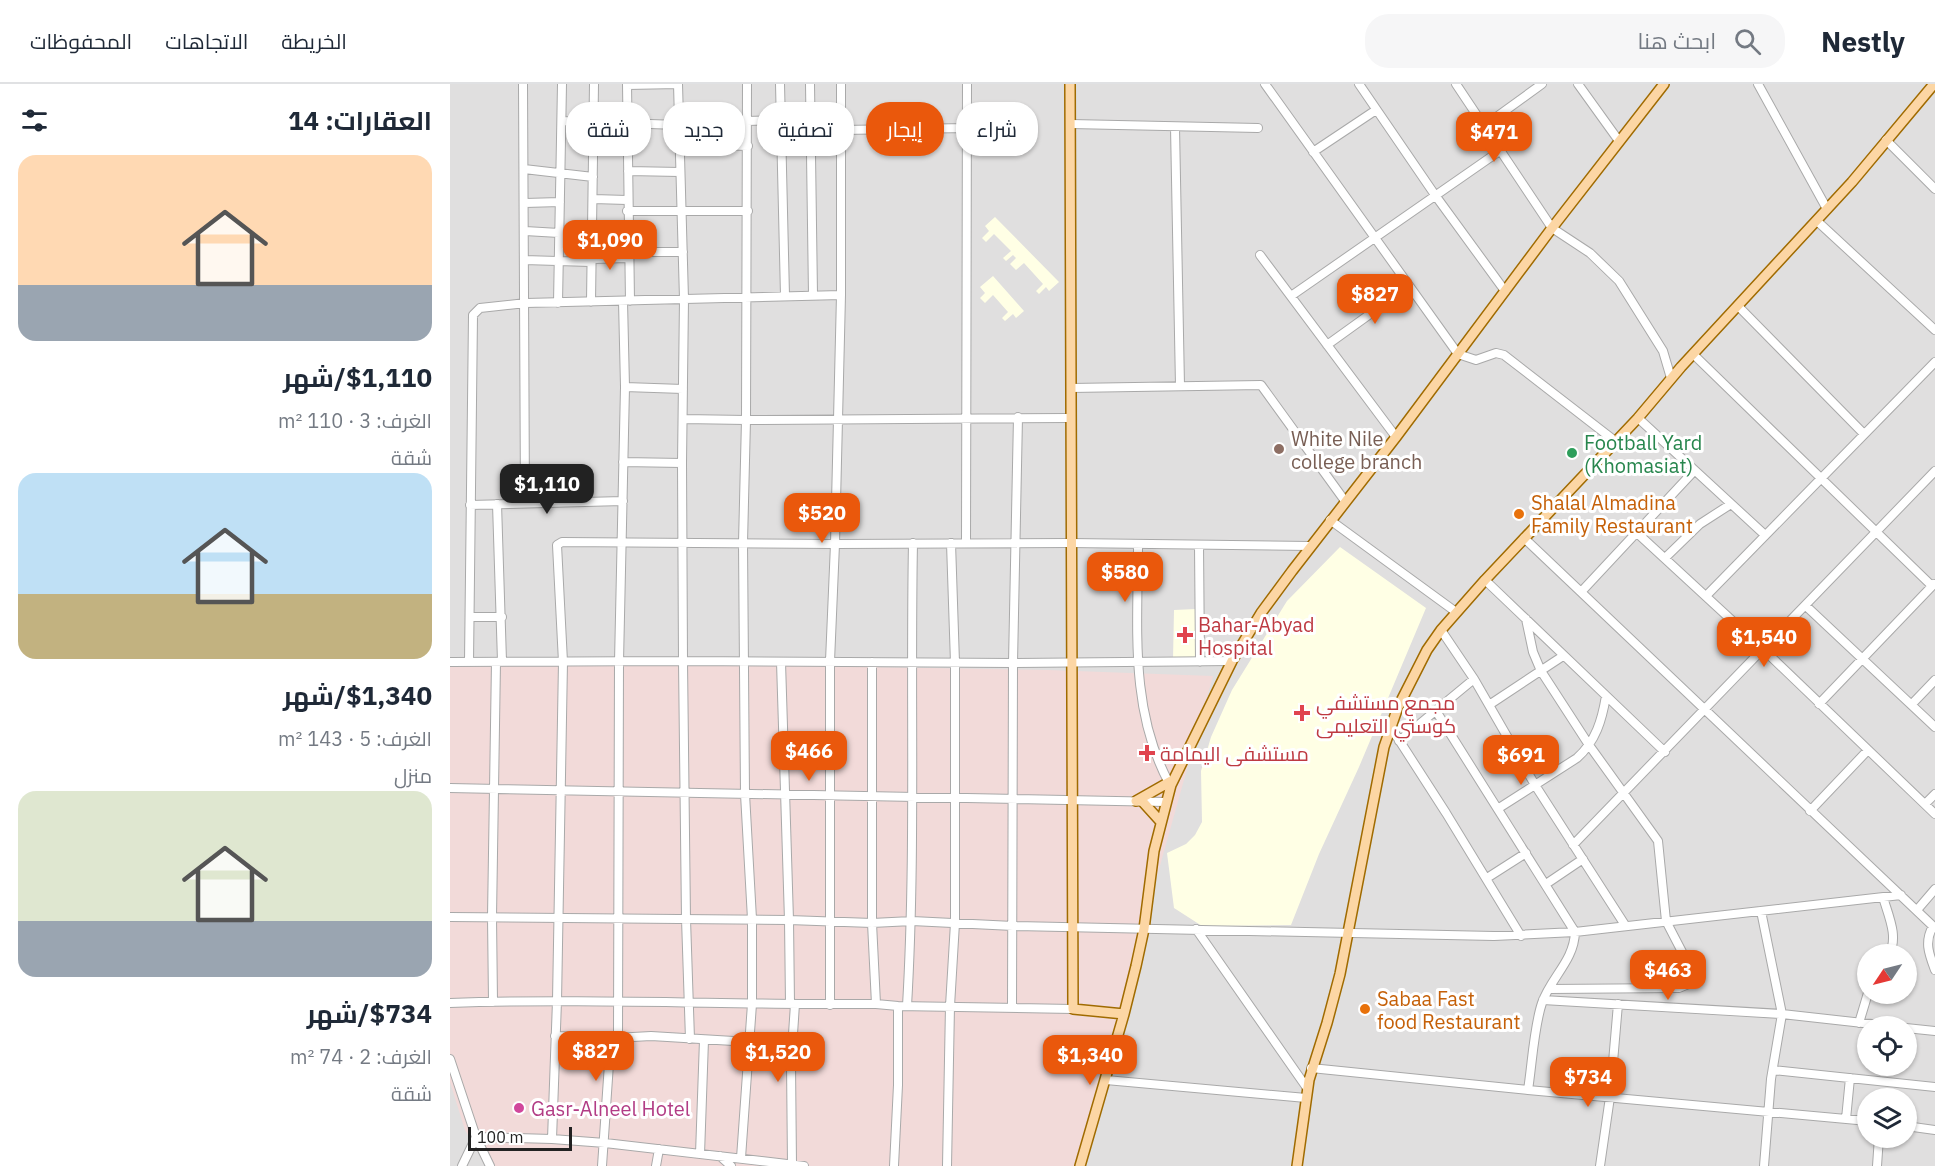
<!DOCTYPE html>
<html lang="ar">
<head>
<meta charset="utf-8">
<style>
	:root { --surface:#fff; --page:#f6f6f7; --text:#1f2937; --muted:#747a83; --line:#e0e1e3; --accent:#ea580c }
	body { margin:0; font-family:"IBM Plex Sans",Cairo,sans-serif; background:var(--page); color:var(--text); direction:rtl; height:100vh; display:flex; flex-direction:column; font-size:22px; white-space:nowrap }
	* { box-sizing:border-box; margin:0 }
	p { font-size:20px; color:var(--muted) }
	.icon { flex:none; width:33px; height:33px; fill:none; stroke:currentColor; stroke-width:2; stroke-linecap:round; stroke-linejoin:round }
	.map { position:relative; flex:1; overflow:hidden; direction:ltr }
	.details { display:flex; flex-direction:column; background:var(--surface); width:450px }
	.details>* { flex:none }
	.banner { position:absolute; left:18px; top:18px; width:570px; height:54px; direction:rtl; display:flex; gap:12px }
	.needle { width:39px; rotate:235deg }
	.controls { position:absolute; left:1407px; top:860px; display:grid; gap:12px }
	.controls a { display:grid; place-items:center; width:60px; height:60px; border-radius:50%; background:var(--surface); box-shadow:0 2px 4px #0004; font-size:30px }
	.scale { position:absolute; left:18px; bottom:15px; width:104px; box-sizing:border-box; padding-left:6px; border:3px solid #222; border-top:0; font-size:16px; line-height:21px; white-space:nowrap; color:#222; -webkit-text-stroke:4px #fff; paint-order:stroke }
	.price { position:absolute; translate:-50% -51px; padding:0 14px; border-radius:12px; background:var(--accent); color:#fff; font-size:20px; line-height:39px; filter:drop-shadow(0 2px 3px #0008) }
	.price::after { content:''; position:absolute; left:50%; top:36px; width:18px; height:14px; margin-left:-9px; background:inherit; clip-path:polygon(0 0,100% 0,50% 100%) }
	.price.active { background:#222; color:#fff }
	ul { padding:0; list-style:none }
	li { display:grid; align-content:center; gap:12px; height:318px; padding:0 18px }
	li span { display:grid; place-items:center; height:186px; border-radius:18px; color:#555 }
	li>.icon { margin-inline-start:auto }
	span .icon { width:108px; height:108px; fill:#fffc; stroke-width:1 }
	li b { font-size:26px }
	h2 { display:flex; justify-content:space-between; align-items:center; height:72px; padding:0 18px; font-size:26px }
	.chip { padding:0 21px; border-radius:24px; background:var(--surface); box-shadow:0 2px 4px #0004; font-size:21px; line-height:54px }
	.chip.active { background:var(--accent); color:#fff }
	header { display:flex; align-items:center; gap:36px; box-sizing:border-box; height:84px; padding:0 30px; background:var(--surface); border-bottom:2px solid var(--line) }
	header strong { font-size:28px }
	nav { display:flex; gap:33px; margin-inline-start:auto; font-size:21px }
	.search { width:420px; height:54px; background:var(--page); display:flex; align-items:center; gap:15px; box-sizing:border-box; padding:0 21px; border-radius:24px; color:var(--muted); font-size:22px }
	main { display:flex; flex:1; min-height:0 }
	.map>svg:first-child { display:block }
	.residential { fill:#e0dfdf; fill-rule:evenodd }
	.commercial { fill:#f2dad9 }
	.education { fill:#ffffe5 }
	.lines { fill:none; stroke-linecap:round; stroke-linejoin:round }
	.minor-casing { stroke:#a9a9a9; stroke-width:10 }
	.major-casing { stroke:#a06b00; stroke-width:12 }
	.minor { stroke:#fff; stroke-width:8 }
	.major { stroke:#fcd6a4; stroke-width:9 }
	.education-dot { fill:#8d6e63; stroke:#fff; stroke-width:2 }
	.leisure-dot { fill:#2e9e5b; stroke:#fff; stroke-width:2 }
	.food-dot { fill:#e8710a; stroke:#fff; stroke-width:2 }
	.health-dot { fill:#e0444e; stroke:#fff; stroke-width:2 }
	.hotel-dot { fill:#d1479c; stroke:#fff; stroke-width:2 }
	.labels { text-anchor:middle; dominant-baseline:central; stroke-width:6; stroke-linejoin:round; paint-order:stroke }
	.education-label { font-size:20px; fill:#785e54; stroke:#fff; text-anchor:start }
	.leisure-label { font-size:20px; fill:#27864d; stroke:#fff; text-anchor:start }
	.food-label { font-size:20px; fill:#c56008; stroke:#fff; text-anchor:start }
	.health-label { font-size:20px; fill:#be3a42; stroke:#fff; text-anchor:start }
	.hotel-label { font-size:20px; fill:#b23c85; stroke:#fff; text-anchor:start }
</style>
</head>
<body>
<header>
<strong>Nestly</strong>
<div class="search"><svg class="icon" aria-label="search" viewBox="0 0 24 24"><circle cx="10" cy="10" r="6"/><path d="M15 15l6 6"/></svg>ابحث هنا</div>
<nav><a>الخريطة</a><a>الاتجاهات</a><a>المحفوظات</a></nav>
</header>
<main>
<div class="map">
<svg width="1485" height="1082" viewBox="0 0 1485 1082">
	<rect width="100%" height="100%" fill="#f2efe9"/>
	<path class="residential" d="M0,0H1485V1082H0ZM1418,870H1456V909H1418ZM1418,942H1456V981H1418ZM1418,1014H1456V1053H1418Z"/>
	<path class="commercial" d="M0,576L598,586L763,592L626,1082H36L15,1046L0,998Z"/>
	<path class="education" d="M545,133L609,198L599,207L596,203L589,210L586,207L593,200L574,179L566,186L560,180L566,174L563,171L556,177L553,174L561,167L544,150L536,158L532,154L539,147L535,142Z
		M543,192L574,227L566,234L563,230L555,237L552,234L558,228L543,211L535,219L530,214L535,209L530,203Z
		M890,463L976,524L909,683L869,770L841,841L752,842L724,824L717,769L736,760L745,751L752,738L751,687L761,653L782,606L837,517Z
		M746,525L745,575L723,576L724,526Z"/>
	<g class="lines">
		<g class="minor-casing">
			<path id="minor" d="M73,0L75,419
				M177,0L180,217
				M228,0L234,215L232,379L233,577L236,835L240,955
				M330,0L335,212
				M360,0L363,211
				M815,0L1008,270L1026,276L1046,269L1054,271L1165,357
				M909,0L985,111L1055,207
				M1006,0L1102,144L1140,169L1169,197L1213,267L1221,294
				M1128,0L1169,57
				M1308,0L1377,125
				M177,1L228,0
				M112,37L229,41
				M297,37L360,35
				M621,40L808,44
				M1034,42L1092,0
				M725,43L730,302
				M392,46L517,44
				M1436,56L1485,105
				M230,60L298,62
				M863,68L926,26
				M74,85L143,93
				M178,87L230,88
				M143,115L177,116
				M75,119L110,118
				M177,127H298
				M1367,137L1485,246
				M75,147L109,149
				M178,168H233
				M810,171L946,353
				M142,175L178,174
				M74,176L141,178
				M841,212L1051,66
				M141,218L144,0
				M108,219L112,0
				M1288,222L1414,350
				M877,261L959,202
				M1243,270L1482,502
				M175,303L233,305
				M621,304L811,301L895,417
				M1188,334L1315,451
				M233,335L296,336L620,334
				M173,378L232,379
				M47,420L52,577
				M20,421L173,417
				M880,436L1006,528
				M1186,448L1314,566L1485,730
				M1074,454L1485,844
				M516,458L517,0
				M688,460C688,542 679,625 719,699
				M749,461L750,578
				M1215,474L1250,440L1281,420
				M1035,496L1215,668
				M1131,508L1244,387
				M1256,512L1485,278
				M1356,522L1485,643
				M20,533H52
				M1076,535L1083,568L1091,587L1139,661L1208,757L1216,837L1243,889L1241,899L1229,904L1099,905
				M991,546L1024,595L1085,701L1175,841
				M0,578L233,577L563,579L782,577
				M19,578L23,231L30,224L76,219L391,211
				M331,578L339,836L340,920
				M422,578V839L426,920
				M1369,620L1484,500
				M1462,620L1485,596
				M1039,621L1113,572
				M986,627L1125,848C1124,877 1101,893 1092,919C1084,942 1082,981 1078,1006
				M940,642L996,729L1071,852
				M949,657L1024,595
				M0,704L716,718
				M1475,720L1485,710
				M1049,724L1127,674C1146,657 1152,636 1156,612
				M1360,727L1418,666
				M1123,761L1485,387
				M1037,794L1076,769
				M1096,800L1133,775
				M1433,813C1438,831 1449,853 1439,870
				M1467,826L1485,805
				M1311,827L1332,930L1321,995L1314,1082
				M0,833L339,836L422,839L462,837L563,842L1044,852L1125,848L1451,811
				M1483,842C1474,858 1479,870 1485,886
				M746,845L857,1004
				M1093,916L1332,930L1440,942
				M43,918L42,833L46,578
				M0,919C142,914 284,921 426,920L448,922L623,925
				M380,921V577L385,460L391,211V0
				M457,922C466,768 460,614 463,459
				M562,923L563,579L568,333
				M1409,939L1418,909
				M1456,944L1485,947
				M105,952L165,954L201,952L300,958
				M0,975L26,1053L40,1082
				M861,984L1078,1006L1418,1037
				M1323,986L1485,1003
				M656,996L856,1014
				M1396,1035L1400,994
				M1456,1042L1485,1046
				M102,1055L107,917L113,578L107,461L112,458L385,460L620,459L860,462
				M250,1070L254,956
				M270,1072L281,1082
				M291,1074L302,920V835L295,710L293,459L296,336L297,0
				M342,1081L341,980L345,920
				M12,1082L26,1053L102,1055L155,1059L354,1082
				M152,1082L160,965L168,949L169,578L175,303L173,217
				M206,1082L209,1065
				M444,1082L448,1001V922
				M497,1082L500,922L505,839V579L501,459
				M1150,1082L1160,1013L1168,920
				M1427,1082L1429,1053"/>
		</g>
		<g class="major-casing">
			<path id="major" d="M620,0L623,925L674,930
				M686,717L723,696
				M692,717L711,738
				M630,1082L674,930L686,882L694,845L704,767L721,701L782,577L811,529L842,487L946,353L1102,144L1214,0
				M847,1082L859,996L877,939L890,890L934,663L948,623L977,566L991,546L1035,496L1188,334L1231,283L1402,98L1484,0"/>
		</g>
		<use href="#minor" class="minor"/>
		<use href="#major" class="major"/>
	</g>
	<circle class="education-dot" cx="829" cy="365" r="6"/>
	<circle class="leisure-dot" cx="1122" cy="369" r="6"/>
	<g class="food-dot">
		<circle cx="1069" cy="430" r="6"/>
		<circle cx="915" cy="925" r="6"/>
	</g>
	<g class="health-dot">
		<path d="M732 542h6v6h6v6h-6v6h-6v-6h-6v-6h6z"/>
		<path d="M849 620h6v6h6v6h-6v6h-6v-6h-6v-6h6z"/>
		<path d="M694 660h6v6h6v6h-6v6h-6v-6h-6v-6h6z"/>
	</g>
	<circle class="hotel-dot" cx="69" cy="1024" r="6"/>
	<g class="labels">
		<g class="education-label">
			<text x="841" y="354">White Nile<tspan x="841" dy="23">college branch</tspan></text>
		</g>
		<g class="leisure-label">
			<text x="1134" y="358">Football Yard<tspan x="1134" dy="23">(Khomasiat)</tspan></text>
		</g>
		<g class="food-label">
			<text x="1081" y="418">Shalal Almadina<tspan x="1081" dy="23">Family Restaurant</tspan></text>
			<text x="927" y="914">Sabaa Fast<tspan x="927" dy="23">food Restaurant</tspan></text>
		</g>
		<g class="health-label">
			<text x="748" y="540">Bahar-Abyad<tspan x="748" dy="23">Hospital</tspan></text>
			<text x="866" y="618">مجمع مستشفي<tspan x="866" dy="23">كوستي التعليمى</tspan></text>
			<text x="710" y="669">مستشفى اليمامة</text>
		</g>
		<g class="hotel-label">
			<text x="81" y="1024">Gasr-Alneel Hotel</text>
		</g>
	</g>
</svg>
<div class="controls">
<a><svg class="needle" viewBox="-14 -14 28 28"><path d="M0-13l5 13h-10z" fill="#e53935"/><path d="M0 13l5-13h-10z" fill="#747a83"/></svg></a>
<a><svg class="icon" aria-label="locate" viewBox="0 0 24 24"><circle cx="12" cy="12" r="6"/><path d="M12 2v4M12 18v4M2 12h4M18 12h4"/></svg></a>
<a><svg class="icon" aria-label="layers" viewBox="0 0 24 24"><path d="M12 4l9 5-9 5-9-5zM3 14l9 5 9-5"/></svg></a>
</div>
<div class="scale">100 m</div>
<b class="price" style="left:1044px;top:79px">$471</b>
<b class="price" style="left:160px;top:187px">$1,090</b>
<b class="price" style="left:925px;top:241px">$827</b>
<b class="price active" style="left:97px;top:431px">$1,110</b>
<b class="price" style="left:372px;top:460px">$520</b>
<b class="price" style="left:675px;top:519px">$580</b>
<b class="price" style="left:1314px;top:584px">$1,540</b>
<b class="price" style="left:359px;top:698px">$466</b>
<b class="price" style="left:1071px;top:702px">$691</b>
<b class="price" style="left:1218px;top:917px">$463</b>
<b class="price" style="left:146px;top:998px">$827</b>
<b class="price" style="left:328px;top:999px">$1,520</b>
<b class="price" style="left:640px;top:1002px">$1,340</b>
<b class="price" style="left:1138px;top:1024px">$734</b>
<div class="banner">
<a class="chip">شراء</a>
<a class="chip active">إيجار</a>
<a class="chip">تصفية</a>
<a class="chip">جديد</a>
<a class="chip">شقة</a>
</div>
</div>
<section class="details">
<h2>العقارات: 14<svg class="icon" aria-label="filters" viewBox="0 0 24 24"><path d="M4 7h16M4 17h16"/><circle cx="9" cy="7" r="2"/><circle cx="15" cy="17" r="2"/></svg></h2>
<ul>
<li><span style="background:linear-gradient(#ffd9b3 70%,#9aa5b1 0)"><svg class="icon" aria-label="home" viewBox="0 0 24 24"><path d="M3 11l9-7 9 7M6 9v11h12V9"/></svg></span><div><b>$1,110/شهر</b><p>الغرف: 3 · 110 m²</p><p>شقة</p></div></li>
<li><span style="background:linear-gradient(#bfe0f5 65%,#c2b280 0)"><svg class="icon" aria-label="home" viewBox="0 0 24 24"><path d="M3 11l9-7 9 7M6 9v11h12V9"/></svg></span><div><b>$1,340/شهر</b><p>الغرف: 5 · 143 m²</p><p>منزل</p></div></li>
<li><span style="background:linear-gradient(#dfe7d0 70%,#9aa5b1 0)"><svg class="icon" aria-label="home" viewBox="0 0 24 24"><path d="M3 11l9-7 9 7M6 9v11h12V9"/></svg></span><div><b>$734/شهر</b><p>الغرف: 2 · 74 m²</p><p>شقة</p></div></li>
</ul>
</section>
</main>
</body>
</html>
